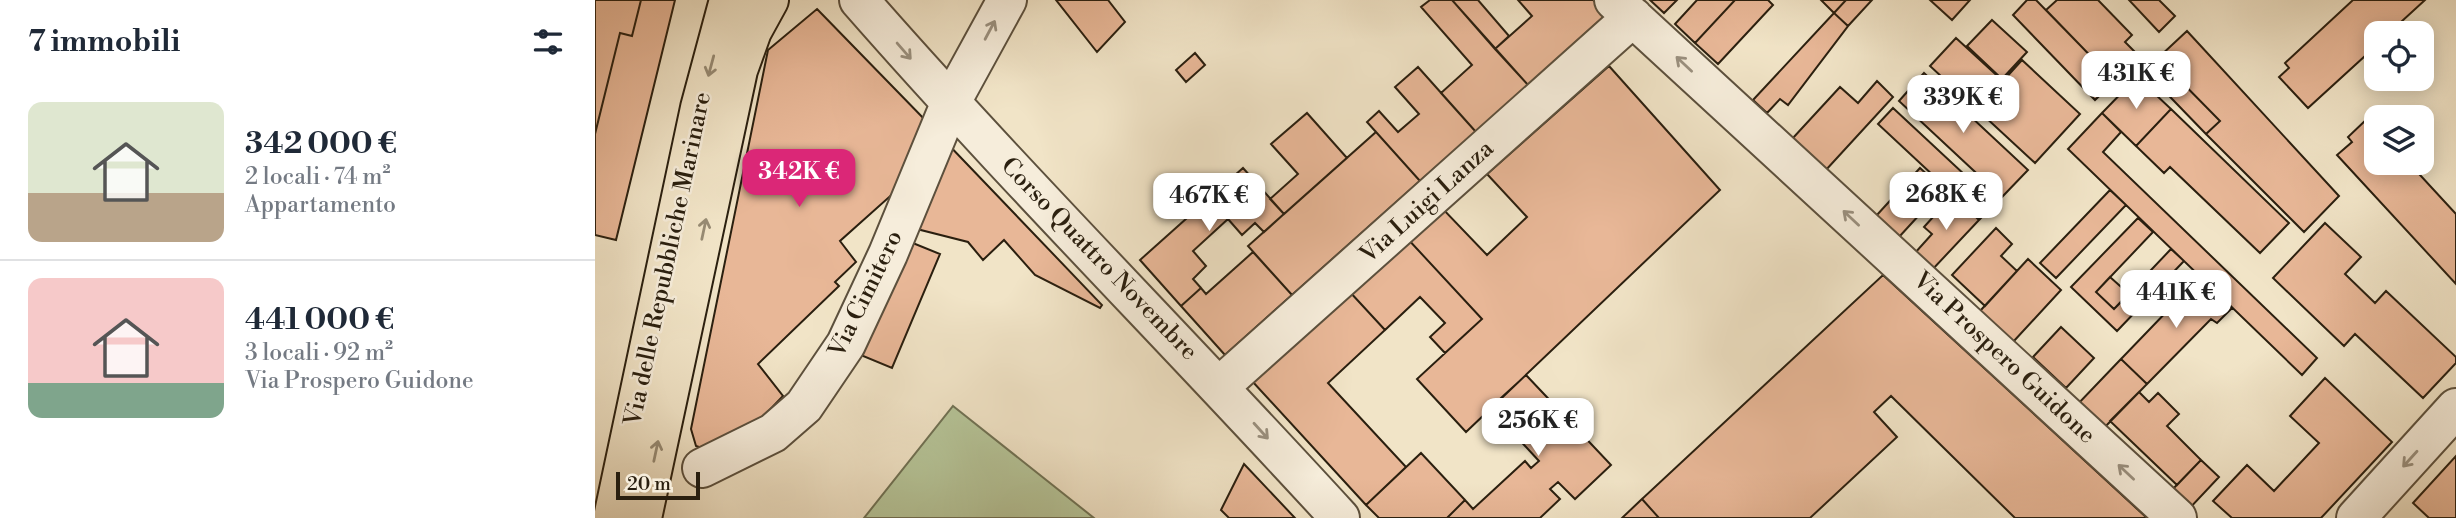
<!DOCTYPE html>
<html lang="it">
<head>
<meta charset="utf-8">
<style>
	:root { --surface:#fff; --page:#f6f6f7; --text:#1f2937; --muted:#747a83; --line:#e0e1e3; --accent:#db2777 }
	body { margin:0; font-family:"Libre Bodoni",serif; background:var(--page); color:var(--text); height:100vh; display:flex; flex-direction:column; font-size:26px; white-space:nowrap }
	* { box-sizing:border-box; margin:0 }
	p { font-size:23px; color:var(--muted) }
	.icon { flex:none; width:38px; height:38px; fill:none; stroke:currentColor; stroke-width:2; stroke-linecap:round; stroke-linejoin:round }
	.map { position:relative; flex:1; overflow:hidden }
	.drawer { display:flex; flex-direction:column; background:var(--surface); width:595px }
	.drawer>* { flex:none }
	.fabs { position:absolute; left:1769px; top:21px; display:grid; gap:14px }
	.fabs a { display:grid; place-items:center; width:70px; height:70px; border-radius:14px; background:var(--surface); box-shadow:0 4px 18px #0003; font-size:35px }
	.scale { position:absolute; left:21px; bottom:18px; width:84px; box-sizing:border-box; padding-left:7px; border:4px solid #2a1f0f; border-top:0; font-size:19px; line-height:24px; white-space:nowrap; color:#2a1f0f; -webkit-text-stroke:5px #f6eddb; paint-order:stroke }
	.price { position:absolute; translate:-50% -60px; padding:0 16px; border-radius:14px; background:#fff; color:#222; font-size:23px; line-height:46px; filter:drop-shadow(0 2px 4px #0008) }
	.price::after { content:''; position:absolute; left:50%; top:42px; width:21px; height:16px; margin-left:-10px; background:inherit; clip-path:polygon(0 0,100% 0,50% 100%) }
	.price.selected { background:var(--accent); color:#fff }
	ul { padding:0; list-style:none }
	li { display:flex; align-items:center; gap:21px; height:175px; padding:0 28px }
	li+li { border-top:2px solid var(--line) }
	li span { display:grid; place-items:center; flex:none; width:196px; height:140px; border-radius:14px; color:#555 }
	li>.icon { margin-inline-start:auto }
	span .icon { width:84px; height:84px; fill:#fffc; stroke-width:1 }
	li b { font-size:30px }
	h2 { display:flex; justify-content:space-between; align-items:center; height:84px; padding:0 28px; font-size:30px }
	main { display:flex; flex:1; min-height:0 }
	.map>svg:first-child { display:block }
	.green { fill:#b6c599; stroke:#707254; stroke-width:2 }
	.building { fill:#e8b797; stroke:#2a1f0f; stroke-width:2 }
	.lines { fill:none; stroke-linecap:round; stroke-linejoin:round }
	.minor-casing { stroke:#5c503d; stroke-width:42 }
	.major-casing { stroke:#2a1f0f; stroke-width:42 }
	.minor { stroke:#f6eddb; stroke-width:38 }
	.major { stroke:#f1e4c7; stroke-width:38 }
	.oneway { stroke:#9a907f }
	.oneway2 { stroke:#978b74 }
	.labels { text-anchor:middle; dominant-baseline:central; stroke-width:5; stroke-linejoin:round; paint-order:stroke }
	.street-label { font-size:24px; fill:#2a1f0f; stroke:#f6eddb }
</style>
</head>
<body>
<main>
<section class="drawer">
<h2>7 immobili<svg class="icon" aria-label="filters" viewBox="0 0 24 24"><path d="M4 7h16M4 17h16"/><circle cx="9" cy="7" r="2"/><circle cx="15" cy="17" r="2"/></svg></h2>
<ul>
<li><span style="background:linear-gradient(#dfe7d0 65%,#b9a48a 0)"><svg class="icon" aria-label="home" viewBox="0 0 24 24"><path d="M3 11l9-7 9 7M6 9v11h12V9"/></svg></span><div><b>342 000 €</b><p>2 locali · 74 m²</p><p>Appartamento</p></div></li>
<li><span style="background:linear-gradient(#f6c9c9 75%,#7fa58c 0)"><svg class="icon" aria-label="home" viewBox="0 0 24 24"><path d="M3 11l9-7 9 7M6 9v11h12V9"/></svg></span><div><b>441 000 €</b><p>3 locali · 92 m²</p><p>Via Prospero Guidone</p></div></li>
</ul>
</section>
<div class="map">
<svg width="1861" height="518" viewBox="0 0 1861 518">
	<rect width="100%" height="100%" fill="#f1e4c7"/>
	<filter id="stains"><feTurbulence type="fractalNoise" baseFrequency=".00286" numOctaves="4"/><feColorMatrix values="0 0 0 0 .2 0 0 0 0 .09 0 0 0 0 .02 0 0 0 .5 -.17"/></filter>
	<radialGradient id="worn" r=".72"><stop offset=".6" stop-color="#630" stop-opacity="0"/><stop offset="1" stop-color="#630" stop-opacity=".3"/></radialGradient>
	<path class="green" d="M358,406L499,518H269Z"/>
	<path class="building" d="M0,0H46L37,36L25,33L0,134Z
		M46,0H80L21,240L0,235V134L25,33L37,36Z
		M461,0H513L530,22L502,52Z
		M835,0H857L933,85L881,132L846,93L877,65L826,7Z
		M857,0H883L914,36L900,49Z
		M923,0H998L1013,13L933,85L900,49L937,16Z
		M1055,0H1082L1069,13Z
		M1102,0H1140L1100,43L1080,24Z
		M1140,0H1173L1178,5L1123,64L1100,43Z
		M1226,0H1251L1239,13Z
		M1251,0H1277L1253,26L1239,13Z
		M1335,0H1375L1357,20Z
		M1432,0H1441L1520,81L1500,100L1418,15Z
		M1462,0H1503L1537,35L1530,42L1539,51L1514,75L1451,10Z
		M1534,0H1564L1580,16L1564,32Z
		M1758,0H1830L1794,33H1782V45L1713,108L1684,77L1694,68L1690,63Z
		M222,9L335,125L301,191L245,241L261,262L240,282L244,286L163,364L188,396L165,420L107,448L101,446L96,429L173,50Z
		M1239,13L1253,26L1193,105L1185,99L1172,113L1158,100Z
		M1397,20L1432,52L1407,79L1372,46Z
		M1592,31L1744,196L1709,232L1611,134L1625,121L1563,58Z
		M1361,38L1408,81L1427,60L1485,114L1440,163L1335,66Z
		M600,53L610,65L591,82L581,70Z
		M1563,58L1625,121L1611,134L1550,71Z
		M1014,66L1125,190L871,432L822,379L887,319L811,237L847,208L892,255L932,217L892,174Z
		M823,67L881,132L825,181L772,122L784,111L803,132L824,114L800,87Z
		M1329,73L1433,170L1407,197L1304,101Z
		M1542,77L1576,109L1541,146L1507,113Z
		M1282,81L1298,97L1230,171L1197,139L1245,87L1263,103Z
		M1298,108L1400,203L1385,219L1283,124Z
		M1576,109L1694,223L1665,253L1575,167L1569,173L1541,146Z
		M712,113L752,158L689,214L675,199L703,174L676,144Z
		M1507,113L1526,132L1508,152L1722,358L1707,375L1473,149Z
		M1773,118L1782,128V163H1814L1861,214V284L1742,155L1757,142L1753,137Z
		M781,132L825,181L697,295L653,246Z
		M348,139L507,305L505,308L440,275L409,240L388,260L373,242L310,226Z
		M648,168L689,214L669,232L660,223L647,235L633,219L598,251L611,266L598,279L606,288L586,306L545,260Z
		M1325,168L1348,189L1304,237L1281,216Z
		M1515,190L1531,205L1461,278L1445,263Z
		M1358,195L1384,220L1336,271L1319,254L1337,234L1329,227Z
		M1543,218L1558,232L1501,292L1519,309L1576,249L1589,261L1522,331L1476,287Z
		M1730,223L1766,257L1750,274L1780,303L1791,291L1861,357V363L1828,398L1760,334L1749,346L1678,278Z
		M1401,228L1417,244L1406,256L1422,271L1390,306L1357,275Z
		M303,237L345,254L297,368L256,351Z
		M811,237L887,319L850,353L835,337L850,323L825,297L790,330L754,291Z
		M658,252L697,295L630,355L586,306L606,288L611,294Z
		M1433,259L1466,290L1418,342L1385,311Z
		M1288,275L1552,518H1420L1296,396L1279,412L1302,437L1215,518H1064L1047,499Z
		M1515,277L1534,294L1519,309L1501,292Z
		M1605,277L1637,308L1622,323L1616,319L1552,384L1526,359Z
		M754,291L790,330L733,383L811,467L771,505L657,381Z
		M1466,327L1499,358L1471,388L1438,357Z
		M1526,359L1552,384L1505,432L1480,407Z
		M931,375L1016,465L980,499L963,482L955,489L965,499L945,518H852L870,500L878,509L930,461L936,468L944,461L895,408Z
		M1730,378L1797,442L1726,518H1637L1618,501L1652,465L1679,491L1724,443L1695,416Z
		M1544,392L1554,402L1563,393L1584,414L1572,426L1606,460L1582,485L1515,421Z
		M826,453L870,500L852,518H784L771,505Z
		M1861,456V518H1834L1818,503Z
		M1606,460L1624,477L1592,511L1574,493Z
		M649,464L700,518H634L626,510Z
		M1047,499L1064,518H1027Z"/>
	<g class="lines">
		<g class="minor-casing">
			<path id="minor" d="M264,0C419,177 586,344 745,518
				M1019,0L1582,518
				M625,386L1038,17
				M107,468L178,433L209,406L251,344L293,254L355,104L412,0
				M1761,518L1861,408"/>
		</g>
		<g class="major-casing">
			<path id="major" d="M18,518L105,108L134,0
				M47,518L143,70L157,31L174,0"/>
		</g>
		<use href="#minor" class="minor"/>
		<use href="#major" class="major"/>
	</g>
	<defs><path id="oneway-shaft" d="M-6 0H5M1.5-3L5.5 0L1.5 3" fill="none" stroke-width="1.6" stroke-linecap="round" stroke-linejoin="round" transform="scale(1.75)"/></defs>
	<g class="oneway">
		<use href="#oneway-shaft" transform="translate(395 30) rotate(-62)"/>
		<use href="#oneway-shaft" transform="translate(309 51) rotate(49)"/>
		<use href="#oneway-shaft" transform="translate(1089 64) rotate(-137)"/>
		<use href="#oneway-shaft" transform="translate(1256 218) rotate(-137)"/>
		<use href="#oneway-shaft" transform="translate(666 431) rotate(48)"/>
		<use href="#oneway-shaft" transform="translate(1815 459) rotate(132)"/>
		<use href="#oneway-shaft" transform="translate(1531 472) rotate(-137)"/>
	</g>
	<g class="oneway2">
		<use href="#oneway-shaft" transform="translate(116 66) rotate(105)"/>
		<use href="#oneway-shaft" transform="translate(109 229) rotate(-78)"/>
		<use href="#oneway-shaft" transform="translate(61 451) rotate(-78)"/>
	</g>
	<g class="labels">
		<g class="street-label">
			<text transform="translate(832 202) rotate(-42)">Via Luigi Lanza</text>
			<text transform="translate(73 259) rotate(-78)">Via delle Repubbliche Marinare</text>
			<text transform="translate(504 259) rotate(46)">Corso Quattro Novembre</text>
			<text transform="translate(271 294) rotate(-64)">Via Cimitero</text>
			<text transform="translate(1409 358) rotate(43)">Via Prospero Guidone</text>
		</g>
	</g>
	<rect width="100%" height="100%" filter="url(#stains)"/>
	<rect width="100%" height="100%" fill="url(#worn)"/>
</svg>
<div class="fabs">
<a><svg class="icon" aria-label="locate" viewBox="0 0 24 24"><circle cx="12" cy="12" r="6"/><path d="M12 2v4M12 18v4M2 12h4M18 12h4"/></svg></a>
<a><svg class="icon" aria-label="layers" viewBox="0 0 24 24"><path d="M12 4l9 5-9 5-9-5zM3 14l9 5 9-5"/></svg></a>
</div>
<div class="scale">20 m</div>
<b class="price" style="left:1541px;top:111px">431K €</b>
<b class="price" style="left:1368px;top:135px">339K €</b>
<b class="price selected" style="left:204px;top:209px">342K €</b>
<b class="price" style="left:1351px;top:232px">268K €</b>
<b class="price" style="left:614px;top:233px">467K €</b>
<b class="price" style="left:1581px;top:330px">441K €</b>
<b class="price" style="left:943px;top:458px">256K €</b>
</div>
</main>
</body>
</html>
